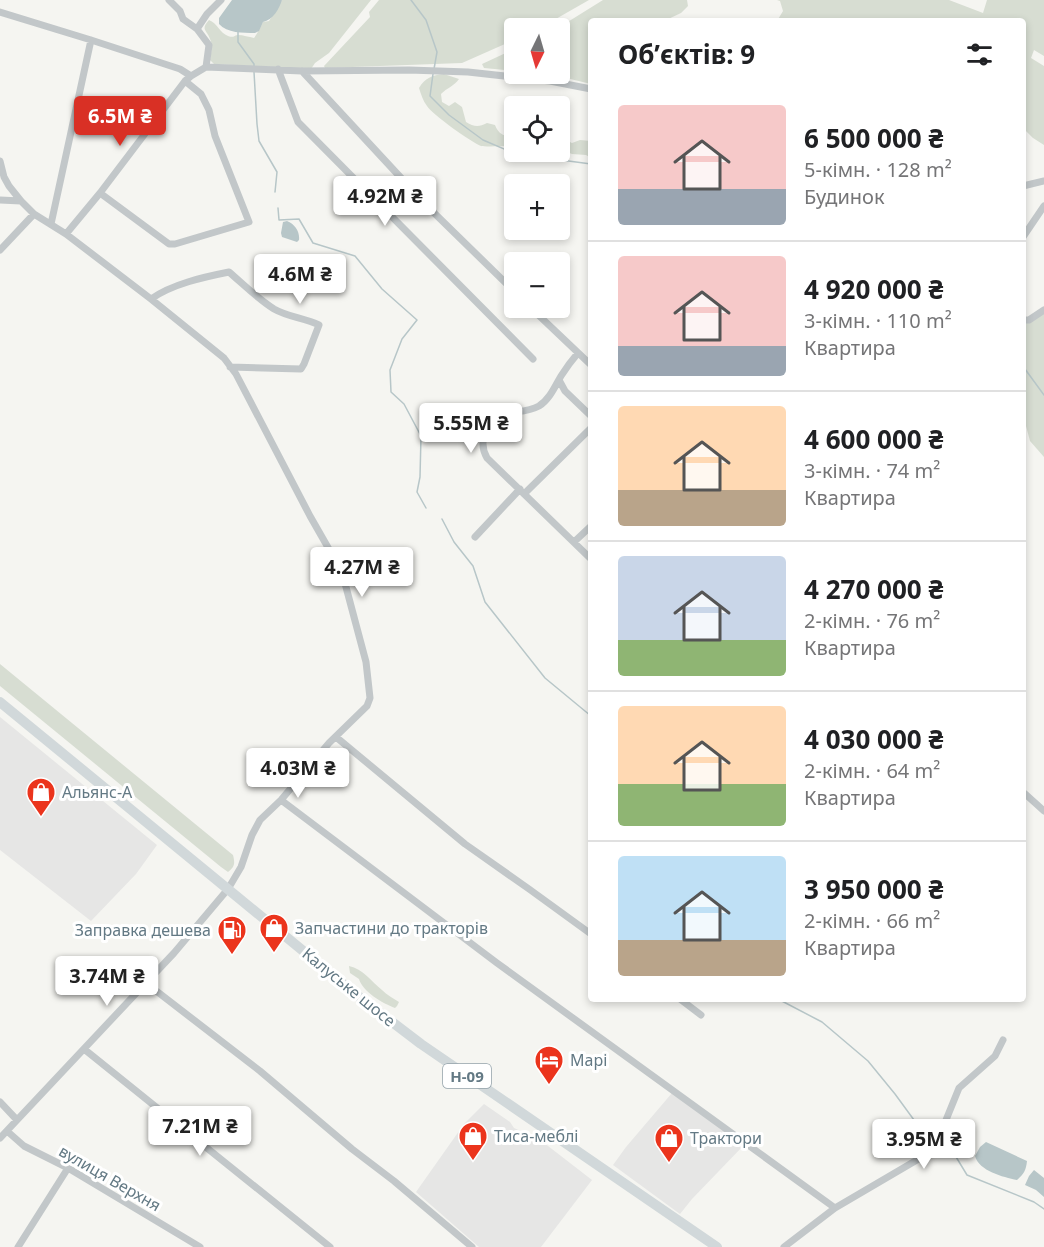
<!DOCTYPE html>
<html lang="uk">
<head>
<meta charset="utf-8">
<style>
	:root { --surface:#fff; --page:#f2f2f2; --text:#202124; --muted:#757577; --line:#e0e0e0; --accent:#d93025 }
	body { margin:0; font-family:"Noto Sans",sans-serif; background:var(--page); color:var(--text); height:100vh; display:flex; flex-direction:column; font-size:22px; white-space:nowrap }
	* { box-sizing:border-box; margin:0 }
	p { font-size:20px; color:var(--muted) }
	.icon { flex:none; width:33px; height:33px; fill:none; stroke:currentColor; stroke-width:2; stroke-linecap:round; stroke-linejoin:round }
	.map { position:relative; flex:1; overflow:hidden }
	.details { position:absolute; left:588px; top:18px; width:438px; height:984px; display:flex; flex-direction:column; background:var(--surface); border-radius:6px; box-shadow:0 3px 9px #0003 }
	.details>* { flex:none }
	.needle { width:39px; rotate:185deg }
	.fabs { position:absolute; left:504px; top:18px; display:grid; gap:12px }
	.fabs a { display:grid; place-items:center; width:66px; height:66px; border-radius:6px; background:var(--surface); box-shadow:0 3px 9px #0003; font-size:30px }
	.price { position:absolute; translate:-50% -51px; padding:0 14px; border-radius:6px; background:#fff; color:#222; font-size:20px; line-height:39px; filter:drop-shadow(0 2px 3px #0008) }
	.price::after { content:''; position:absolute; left:50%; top:36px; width:18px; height:14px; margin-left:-9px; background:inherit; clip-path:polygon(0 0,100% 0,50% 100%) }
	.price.selected { background:var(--accent); color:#fff }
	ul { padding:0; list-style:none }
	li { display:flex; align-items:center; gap:18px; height:150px; padding:0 30px }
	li+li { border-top:2px solid var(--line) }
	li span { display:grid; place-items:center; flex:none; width:168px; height:120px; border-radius:6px; color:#555 }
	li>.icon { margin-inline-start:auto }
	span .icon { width:72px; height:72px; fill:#fffc; stroke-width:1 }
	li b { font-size:26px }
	h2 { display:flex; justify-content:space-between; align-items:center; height:72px; padding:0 30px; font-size:26px }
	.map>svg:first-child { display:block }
	.built { fill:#e6e6e5 }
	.green { fill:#d7ddd2 }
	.water { fill:#b7c6c8 }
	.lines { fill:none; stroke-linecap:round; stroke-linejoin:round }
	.stream { stroke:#b7c6c8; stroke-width:1.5 }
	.minor { stroke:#c2c7c9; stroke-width:7 }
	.primary { stroke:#d1d8da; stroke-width:10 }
	.labels { text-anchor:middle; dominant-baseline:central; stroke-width:6; stroke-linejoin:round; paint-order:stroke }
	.shield { fill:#fff; stroke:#92a1a9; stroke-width:1.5 }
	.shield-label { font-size:15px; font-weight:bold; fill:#637984 }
	.poi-label { font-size:16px; fill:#637984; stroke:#fff; text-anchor:start }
	.street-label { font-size:16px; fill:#637984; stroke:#fff }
</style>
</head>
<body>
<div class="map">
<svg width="1044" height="1247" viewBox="0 0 1044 1247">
	<rect width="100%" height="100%" fill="#f5f5f1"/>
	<path class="built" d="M0,717L157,845L136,874L91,921L0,850Z
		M672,1093L744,1145L692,1199L680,1214L613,1165L626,1147Z
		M484,1104L510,1122L514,1128L539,1139L592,1180L541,1247H479L416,1192L464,1124Z"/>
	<path class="green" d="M282,0H371L329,53L315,63L311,69L214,64L210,60C211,54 213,45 210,39C207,30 200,30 209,20C217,23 220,33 228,36C235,38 232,36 238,35C243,35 249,37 254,38C258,33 260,27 263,22L269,21Z
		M379,0H589L540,28H514V40L462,63L325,68L324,66L370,17L369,12Z
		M603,0H687L688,6L681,13L664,21H591V84L562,77L534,74H560V28H558Z
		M777,0H949L983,13L987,0H1044V56L1034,50L1031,58L1044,66V145L1033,138L1023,128V21H777L783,11L780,1Z
		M514,49V71L484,68L482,64Z
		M444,74L459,79C454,86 447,88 441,94L442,102L449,106L455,102L462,107L466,122C474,127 479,127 487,123L495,125C499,135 504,136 514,137V146C508,146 485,147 481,146C471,142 433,115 427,106C423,101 421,94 419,88C425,78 432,75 444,74Z
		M560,137L572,143L580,140L591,141V158L586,155L572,154L560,149Z
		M1044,312V457L1030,441L1026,426L1023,420V322Z
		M0,664L233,855C235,863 235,867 228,872L221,867L0,686Z
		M349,966C363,969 371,981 382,990C387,995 393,998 399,1002L397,1006L395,1008C382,1003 363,992 359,979L350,973Z"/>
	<path class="water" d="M232,0H282C279,9 273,20 263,22L259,31L255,33C243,33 227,33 219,24V18Z
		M287,221C295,224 300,232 299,240L297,242L282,237L281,233L283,222Z
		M986,1142L1027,1161C1026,1170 1024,1174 1017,1180C1003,1177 979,1171 975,1156L980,1147Z
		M1034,1170L1044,1178V1197L1036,1190L1025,1185L1029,1176Z"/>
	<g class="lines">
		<path class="stream" d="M411,0L426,20L437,52L434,69
			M238,32V42L254,64V68
			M254,72L257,124L259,141L277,172L275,192
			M433,74L430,96L449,115L483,140L516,154L591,164
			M278,208L279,220L299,219L313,243L355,256L382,289L417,320L402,339L390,370L391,392L404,404L421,436L420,477L417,492L426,508
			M1023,368L1025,369L1044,395
			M442,519L454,542L473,566L485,602L545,678L591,716
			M778,999L822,1022L868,1061L895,1094L914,1120L936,1134
			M943,1139L947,1142L967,1175L1034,1202L1044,1209"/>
		<path class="minor" d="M169,0L180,11L183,19L197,29L209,45L206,67
			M0,12L91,40L180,69L191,76
			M197,29L207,14L221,0
			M278,69L298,122L533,359
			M302,71L428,207L514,291
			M0,161L4,177L9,186L21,201L34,214L66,234L151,299L224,358L236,374L310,516L342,572L366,662L370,698L367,706L329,743L281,800L260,820L252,835L241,867L228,889L174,953L0,1138
			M1023,186L1044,181
			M100,193L169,244H175L249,222L215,136L209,110L201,94L185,81
			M0,200L21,201
			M51,224L91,40
			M66,234L100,193L185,81L191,76L206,67L302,71L409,70L468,72L550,81L591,89
			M1023,237L1044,206
			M0,250L34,214
			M151,299C172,284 204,277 229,272C243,284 258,299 274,309C288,317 304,318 319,325L304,364L301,369L230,367
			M531,308L591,365
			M1023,320H1029L1044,310
			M578,353C572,360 566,368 561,376C555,386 550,399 539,406C519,417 499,405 486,431C481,441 482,449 487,458L591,559
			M559,380L565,391L591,416
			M524,494L591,428
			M475,537L520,489
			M574,542L591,526
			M336,737L465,844L529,889L591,934
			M1023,792L1044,811
			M281,800L497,963L835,1208
			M146,983L260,1071L352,1149L394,1181L472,1247
			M680,999L701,1015
			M84,1049L330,1247
			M0,1102L17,1120
			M7,1131L24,1146L68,1168L200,1247
			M18,1247L68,1168
			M784,1247L835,1208L922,1157L935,1147L959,1088L995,1056L1003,1040"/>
		<path class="primary" d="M0,702L358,996L421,1044L717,1247"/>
	</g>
	<defs>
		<g id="shop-pin" transform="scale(1.5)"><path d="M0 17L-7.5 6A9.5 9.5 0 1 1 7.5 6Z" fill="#eb341c" stroke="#fff"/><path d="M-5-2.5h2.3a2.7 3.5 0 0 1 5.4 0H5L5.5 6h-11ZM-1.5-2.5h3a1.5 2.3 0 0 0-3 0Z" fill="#fff"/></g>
		<g id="fuel-pin" transform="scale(1.5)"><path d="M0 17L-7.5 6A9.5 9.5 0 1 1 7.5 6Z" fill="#eb341c" stroke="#fff"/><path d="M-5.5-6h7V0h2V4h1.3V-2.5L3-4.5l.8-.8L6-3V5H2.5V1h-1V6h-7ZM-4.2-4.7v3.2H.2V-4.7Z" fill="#fff"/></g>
		<g id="hotel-pin" transform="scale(1.5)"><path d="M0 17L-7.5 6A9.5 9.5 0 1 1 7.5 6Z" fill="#eb341c" stroke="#fff"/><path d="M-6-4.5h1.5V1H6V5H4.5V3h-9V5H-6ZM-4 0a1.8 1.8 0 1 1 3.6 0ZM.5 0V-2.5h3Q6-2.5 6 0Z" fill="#fff"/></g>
	</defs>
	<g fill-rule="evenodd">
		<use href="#shop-pin" x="41" y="792"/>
		<use href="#shop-pin" x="274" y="928"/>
		<use href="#fuel-pin" x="232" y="930"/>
		<use href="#hotel-pin" x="549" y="1060"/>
		<use href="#shop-pin" x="473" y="1136"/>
		<use href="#shop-pin" x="669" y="1138"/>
	</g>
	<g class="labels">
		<rect class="shield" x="443" y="1064" width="48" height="24" rx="4.5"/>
		<g class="shield-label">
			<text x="467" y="1076">Н-09</text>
		</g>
		<g class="poi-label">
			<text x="62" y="792">Альянс-А</text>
			<text x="295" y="928">Запчастини до тракторів</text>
			<text x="211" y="930" text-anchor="end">Заправка дешева</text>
			<text x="570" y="1060">Марі</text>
			<text x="494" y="1136">Тиса-меблі</text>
			<text x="690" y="1138">Трактори</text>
		</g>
		<g class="street-label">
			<text transform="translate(349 987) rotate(39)">Калуське шосе</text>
			<text transform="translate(110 1178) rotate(30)">вулиця Верхня</text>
		</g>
	</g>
</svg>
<div class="fabs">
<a><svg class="needle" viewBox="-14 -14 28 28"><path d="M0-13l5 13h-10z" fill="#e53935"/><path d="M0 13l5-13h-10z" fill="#757577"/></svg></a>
<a><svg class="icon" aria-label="locate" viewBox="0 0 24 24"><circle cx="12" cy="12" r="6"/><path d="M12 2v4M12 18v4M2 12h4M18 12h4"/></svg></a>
<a>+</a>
<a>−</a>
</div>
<b class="price selected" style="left:120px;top:147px">6.5M ₴</b>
<b class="price" style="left:385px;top:227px">4.92M ₴</b>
<b class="price" style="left:300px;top:305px">4.6M ₴</b>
<b class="price" style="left:471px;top:454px">5.55M ₴</b>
<b class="price" style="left:362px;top:598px">4.27M ₴</b>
<b class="price" style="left:298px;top:799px">4.03M ₴</b>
<b class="price" style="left:107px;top:1007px">3.74M ₴</b>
<b class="price" style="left:200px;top:1157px">7.21M ₴</b>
<b class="price" style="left:924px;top:1170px">3.95M ₴</b>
<section class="details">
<h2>Об’єктів: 9<svg class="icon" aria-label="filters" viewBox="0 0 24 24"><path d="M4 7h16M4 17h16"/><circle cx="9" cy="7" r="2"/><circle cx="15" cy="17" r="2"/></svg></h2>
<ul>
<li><span style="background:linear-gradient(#f6c9c9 70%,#9aa5b1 0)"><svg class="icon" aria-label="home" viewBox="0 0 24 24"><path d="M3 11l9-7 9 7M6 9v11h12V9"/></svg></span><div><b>6 500 000 ₴</b><p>5-кімн. · 128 m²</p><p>Будинок</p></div></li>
<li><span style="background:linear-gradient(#f6c9c9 75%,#9aa5b1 0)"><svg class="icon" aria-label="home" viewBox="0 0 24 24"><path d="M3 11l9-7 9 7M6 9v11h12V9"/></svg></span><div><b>4 920 000 ₴</b><p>3-кімн. · 110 m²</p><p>Квартира</p></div></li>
<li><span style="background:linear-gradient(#ffd9b3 70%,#b9a48a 0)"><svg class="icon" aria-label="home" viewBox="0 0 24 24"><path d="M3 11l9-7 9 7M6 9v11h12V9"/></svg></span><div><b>4 600 000 ₴</b><p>3-кімн. · 74 m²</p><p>Квартира</p></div></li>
<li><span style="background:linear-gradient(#c9d6e8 70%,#8fb573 0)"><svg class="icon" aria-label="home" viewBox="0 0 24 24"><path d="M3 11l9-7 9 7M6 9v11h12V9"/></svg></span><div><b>4 270 000 ₴</b><p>2-кімн. · 76 m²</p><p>Квартира</p></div></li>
<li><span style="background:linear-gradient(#ffd9b3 65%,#8fb573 0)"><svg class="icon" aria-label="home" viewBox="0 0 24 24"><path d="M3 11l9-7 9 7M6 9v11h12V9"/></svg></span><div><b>4 030 000 ₴</b><p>2-кімн. · 64 m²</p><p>Квартира</p></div></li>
<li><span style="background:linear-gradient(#bfe0f5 70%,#b9a48a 0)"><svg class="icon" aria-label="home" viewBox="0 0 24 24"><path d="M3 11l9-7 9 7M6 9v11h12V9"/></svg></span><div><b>3 950 000 ₴</b><p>2-кімн. · 66 m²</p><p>Квартира</p></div></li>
</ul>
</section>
</div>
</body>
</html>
